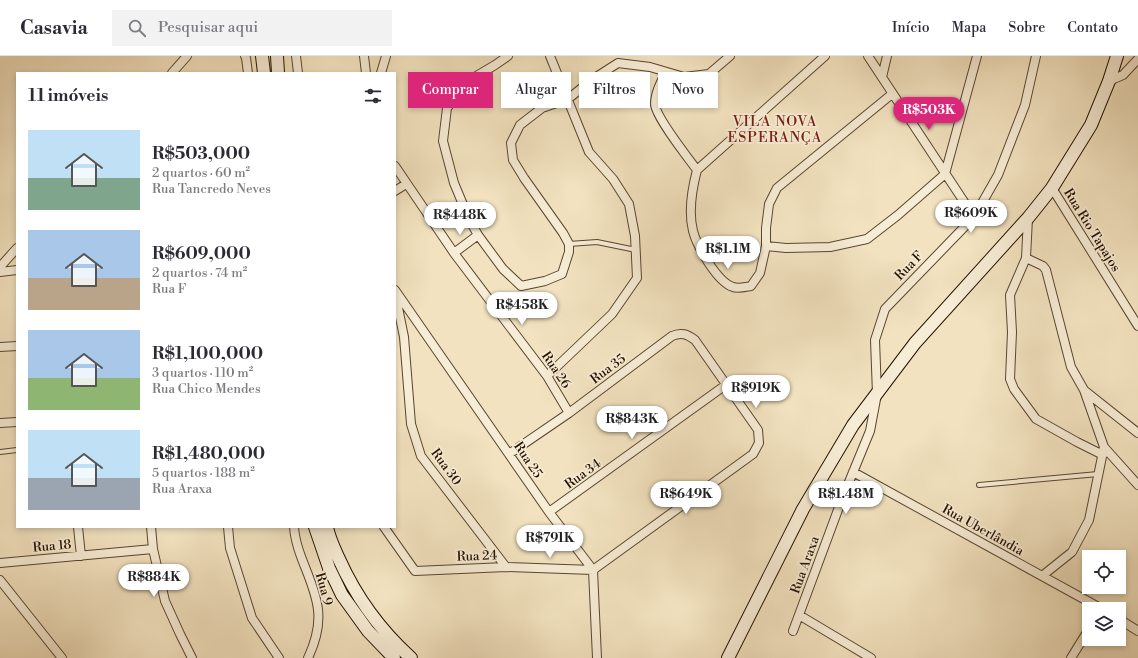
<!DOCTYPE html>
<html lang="pt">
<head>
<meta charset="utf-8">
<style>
	:root { --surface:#fff; --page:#f2f2f3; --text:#2b2b33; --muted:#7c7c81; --line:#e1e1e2; --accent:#db2777 }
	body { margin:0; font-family:"Libre Bodoni",serif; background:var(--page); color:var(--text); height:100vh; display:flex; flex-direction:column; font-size:15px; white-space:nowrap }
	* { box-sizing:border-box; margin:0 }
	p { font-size:13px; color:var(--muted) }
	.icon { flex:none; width:22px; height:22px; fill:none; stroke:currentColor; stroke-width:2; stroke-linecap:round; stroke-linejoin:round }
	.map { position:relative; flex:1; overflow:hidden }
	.side { position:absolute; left:16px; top:16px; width:380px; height:456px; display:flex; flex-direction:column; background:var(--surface); border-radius:0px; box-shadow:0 2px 6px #0003 }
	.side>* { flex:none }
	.guide { position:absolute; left:408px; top:16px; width:380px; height:36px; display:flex; gap:8px }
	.fabs { position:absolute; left:1082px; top:494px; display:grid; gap:8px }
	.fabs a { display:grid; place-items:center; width:44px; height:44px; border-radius:0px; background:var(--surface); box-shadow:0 2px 6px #0003; font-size:20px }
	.price { position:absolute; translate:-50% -34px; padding:0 9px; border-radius:14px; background:#fff; color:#222; font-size:13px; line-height:26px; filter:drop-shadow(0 1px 2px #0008) }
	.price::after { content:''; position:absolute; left:50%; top:24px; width:12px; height:9px; margin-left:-6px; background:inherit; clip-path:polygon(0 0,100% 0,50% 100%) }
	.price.on { background:var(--accent); color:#fff }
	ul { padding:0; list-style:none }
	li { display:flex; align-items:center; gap:12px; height:100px; padding:0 12px }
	li span { display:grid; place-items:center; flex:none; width:112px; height:80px; border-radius:0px; color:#555 }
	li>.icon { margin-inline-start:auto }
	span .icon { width:48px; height:48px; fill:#fffc; stroke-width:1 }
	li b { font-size:17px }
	h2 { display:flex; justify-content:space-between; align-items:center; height:48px; padding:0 12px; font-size:17px }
	.tag { padding:0 14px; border-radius:0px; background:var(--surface); box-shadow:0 2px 6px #0003; font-size:14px; line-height:36px }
	.tag.on { background:var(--accent); color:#fff }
	header { display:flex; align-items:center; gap:24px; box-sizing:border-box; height:56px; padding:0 20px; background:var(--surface); border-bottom:1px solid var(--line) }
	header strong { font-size:19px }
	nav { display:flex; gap:22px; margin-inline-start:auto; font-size:14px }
	.search { width:280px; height:36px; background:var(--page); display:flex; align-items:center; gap:10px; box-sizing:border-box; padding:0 14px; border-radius:0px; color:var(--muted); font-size:15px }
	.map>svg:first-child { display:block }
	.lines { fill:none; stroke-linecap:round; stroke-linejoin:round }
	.service-casing { stroke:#594630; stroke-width:6 }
	.minor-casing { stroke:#594630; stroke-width:10 }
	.secondary-casing { stroke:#261200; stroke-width:14 }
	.service { stroke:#f7ecd5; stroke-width:4 }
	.minor { stroke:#f7ecd5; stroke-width:8 }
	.secondary { stroke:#f7ecd5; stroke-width:12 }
	.labels { text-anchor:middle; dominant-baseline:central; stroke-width:3.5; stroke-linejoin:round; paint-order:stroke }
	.street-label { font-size:13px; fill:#261200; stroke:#f7ecd5 }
	.neighbourhood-label { font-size:14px; letter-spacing:1px; fill:#7a1f14; stroke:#f7ecd5 }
</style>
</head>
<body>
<header>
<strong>Casavia</strong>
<div class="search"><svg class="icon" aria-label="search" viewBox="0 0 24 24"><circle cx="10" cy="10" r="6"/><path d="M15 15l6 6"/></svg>Pesquisar aqui</div>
<nav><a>Início</a><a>Mapa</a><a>Sobre</a><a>Contato</a></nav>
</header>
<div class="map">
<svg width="1138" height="602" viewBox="0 0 1138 602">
	<rect width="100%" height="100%" fill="#f2e2bf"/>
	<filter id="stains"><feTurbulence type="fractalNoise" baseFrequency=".005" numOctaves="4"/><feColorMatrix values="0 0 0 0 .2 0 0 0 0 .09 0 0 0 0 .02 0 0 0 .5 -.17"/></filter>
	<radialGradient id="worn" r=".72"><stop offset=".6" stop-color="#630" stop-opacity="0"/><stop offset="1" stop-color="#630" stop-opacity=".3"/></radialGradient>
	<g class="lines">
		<g class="service-casing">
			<path id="service" d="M569,188L597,186L636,194
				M0,396L17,394
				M979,429L1098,418"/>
		</g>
		<g class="minor-casing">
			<path id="minor" d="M245,0L246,2L248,17
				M296,0L298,17
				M364,0L366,17
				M508,0L495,9L468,25L447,52L443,85L454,127L469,163L478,179L503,213L521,230L545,225L562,218L569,196V188L563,177L524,122L513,104L511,87L520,69L542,52L568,43L593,23L618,7L650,11L684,21L709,18L730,0
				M825,0L697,114C692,133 688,155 693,175C697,190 717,226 733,231C738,233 745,231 751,230L760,217L766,190V172L769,148L777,132L892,38
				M868,0L974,161
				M666,16C661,26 655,37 655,48C655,60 688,102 697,114
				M172,17L187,0
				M381,17L386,0
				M882,21L887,0
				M1109,25L1123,19L1138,3
				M395,110L454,197L547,320L569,357
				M1052,132L1138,270
				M395,135L406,128
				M1028,162L1026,202L1010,239L1012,276L1010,323L1014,333L1036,363L1077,386L1103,399
				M766,190L786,192L830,191L867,183L898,159L945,118L977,0
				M454,197L478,179
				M1026,202L1043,210L1046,214L1071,311L1084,334L1104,391L1089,464L1072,496L1042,520
				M0,211L17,192
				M0,216L17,214
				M395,234L549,456L593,514L597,602
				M395,237L404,281L411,368L421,400L506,511
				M0,291L17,290
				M547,320L612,258L637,222L635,180L629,148L613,123L589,96L550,0
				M1085,335L1138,377
				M0,367L17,366
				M1104,391L1138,429
				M853,416L1102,553
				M549,456L727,328
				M78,471L81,500
				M151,471L153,493L165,545L180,578L192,602
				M228,471L230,492L252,562L279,602
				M294,471C296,500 315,525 318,554C320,571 315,587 308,602
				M384,471L415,515L506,511L593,514L753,398L759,387L758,374L695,284C687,278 681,276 672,280L569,357L509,398
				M0,507L153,493
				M0,524L62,602
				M799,559L871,602
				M1119,563L1138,575
				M793,575L842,443L870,375L877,338L875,284L885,253L974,161L998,119L1025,49L1036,0
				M1071,602L1089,573"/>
		</g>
		<g class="secondary-casing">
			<path id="secondary" d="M262,0L264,17
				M277,0L278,17
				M315,471L329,512L342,539L368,575L394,602
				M327,471C329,482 334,492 339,503C356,541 380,574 411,602
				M728,602L803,453L853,369L915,287L1028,162L1052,132L1091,69L1109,25L1117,0"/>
		</g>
		<use href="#service" class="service"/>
		<use href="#minor" class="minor"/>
		<use href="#secondary" class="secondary"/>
	</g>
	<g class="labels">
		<g class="street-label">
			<text transform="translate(1092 174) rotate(58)">Rua Rio Tapajos</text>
			<text transform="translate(909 210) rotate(-46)">Rua F</text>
			<text transform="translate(608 313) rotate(-37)">Rua 35</text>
			<text transform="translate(556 314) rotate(56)">Rua 26</text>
			<text transform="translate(528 404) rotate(56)">Rua 25</text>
			<text transform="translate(446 411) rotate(54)">Rua 30</text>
			<text transform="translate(583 418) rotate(-36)">Rua 34</text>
			<text transform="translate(983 474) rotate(29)">Rua Uberlândia</text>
			<text transform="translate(52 490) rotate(-5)">Rua 18</text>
			<text transform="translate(477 500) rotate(-2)">Rua 24</text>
			<text transform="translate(805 509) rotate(-70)">Rua Araxa</text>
			<text transform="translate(324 533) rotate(74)">Rua 9</text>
		</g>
		<g class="neighbourhood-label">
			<text x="775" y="66">VILA NOVA<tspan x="775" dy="16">ESPERANÇA</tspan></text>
		</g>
	</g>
	<rect width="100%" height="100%" filter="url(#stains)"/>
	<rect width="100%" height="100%" fill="url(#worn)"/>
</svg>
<div class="fabs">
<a><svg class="icon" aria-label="locate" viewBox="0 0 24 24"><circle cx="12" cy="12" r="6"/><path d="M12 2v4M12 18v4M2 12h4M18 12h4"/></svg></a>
<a><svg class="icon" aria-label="layers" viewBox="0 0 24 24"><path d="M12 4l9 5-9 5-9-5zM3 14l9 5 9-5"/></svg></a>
</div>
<b class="price on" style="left:929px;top:75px">R$503K</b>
<b class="price" style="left:971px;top:178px">R$609K</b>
<b class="price" style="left:460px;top:180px">R$448K</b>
<b class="price" style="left:728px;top:214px">R$1.1M</b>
<b class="price" style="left:522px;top:270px">R$458K</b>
<b class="price" style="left:756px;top:353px">R$919K</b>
<b class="price" style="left:632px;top:384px">R$843K</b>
<b class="price" style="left:686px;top:459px">R$649K</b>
<b class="price" style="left:846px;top:459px">R$1.48M</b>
<b class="price" style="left:550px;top:503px">R$791K</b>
<b class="price" style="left:154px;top:542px">R$884K</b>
<div class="guide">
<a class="tag on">Comprar</a>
<a class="tag">Alugar</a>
<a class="tag">Filtros</a>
<a class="tag">Novo</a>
</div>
<section class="side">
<h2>11 imóveis<svg class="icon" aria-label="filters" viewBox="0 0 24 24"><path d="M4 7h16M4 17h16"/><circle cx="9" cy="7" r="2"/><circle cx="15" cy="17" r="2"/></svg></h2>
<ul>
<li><span style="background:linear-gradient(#bfe0f5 60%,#7fa58c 0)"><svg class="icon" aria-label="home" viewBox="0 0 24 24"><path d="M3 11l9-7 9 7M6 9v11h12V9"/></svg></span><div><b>R$503,000</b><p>2 quartos · 60 m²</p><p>Rua Tancredo Neves</p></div></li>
<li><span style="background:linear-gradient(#a9c7e8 60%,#b9a48a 0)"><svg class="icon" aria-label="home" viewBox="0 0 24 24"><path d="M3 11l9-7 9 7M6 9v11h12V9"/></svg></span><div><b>R$609,000</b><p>2 quartos · 74 m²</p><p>Rua F</p></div></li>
<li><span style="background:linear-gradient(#a9c7e8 60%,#8fb573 0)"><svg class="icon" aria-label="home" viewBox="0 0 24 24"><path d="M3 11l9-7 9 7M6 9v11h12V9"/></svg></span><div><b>R$1,100,000</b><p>3 quartos · 110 m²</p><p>Rua Chico Mendes</p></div></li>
<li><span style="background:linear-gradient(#bfe0f5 60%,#9aa5b1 0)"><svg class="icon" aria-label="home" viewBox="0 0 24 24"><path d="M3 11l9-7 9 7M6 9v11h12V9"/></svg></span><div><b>R$1,480,000</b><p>5 quartos · 188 m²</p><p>Rua Araxa</p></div></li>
</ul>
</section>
</div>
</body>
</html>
